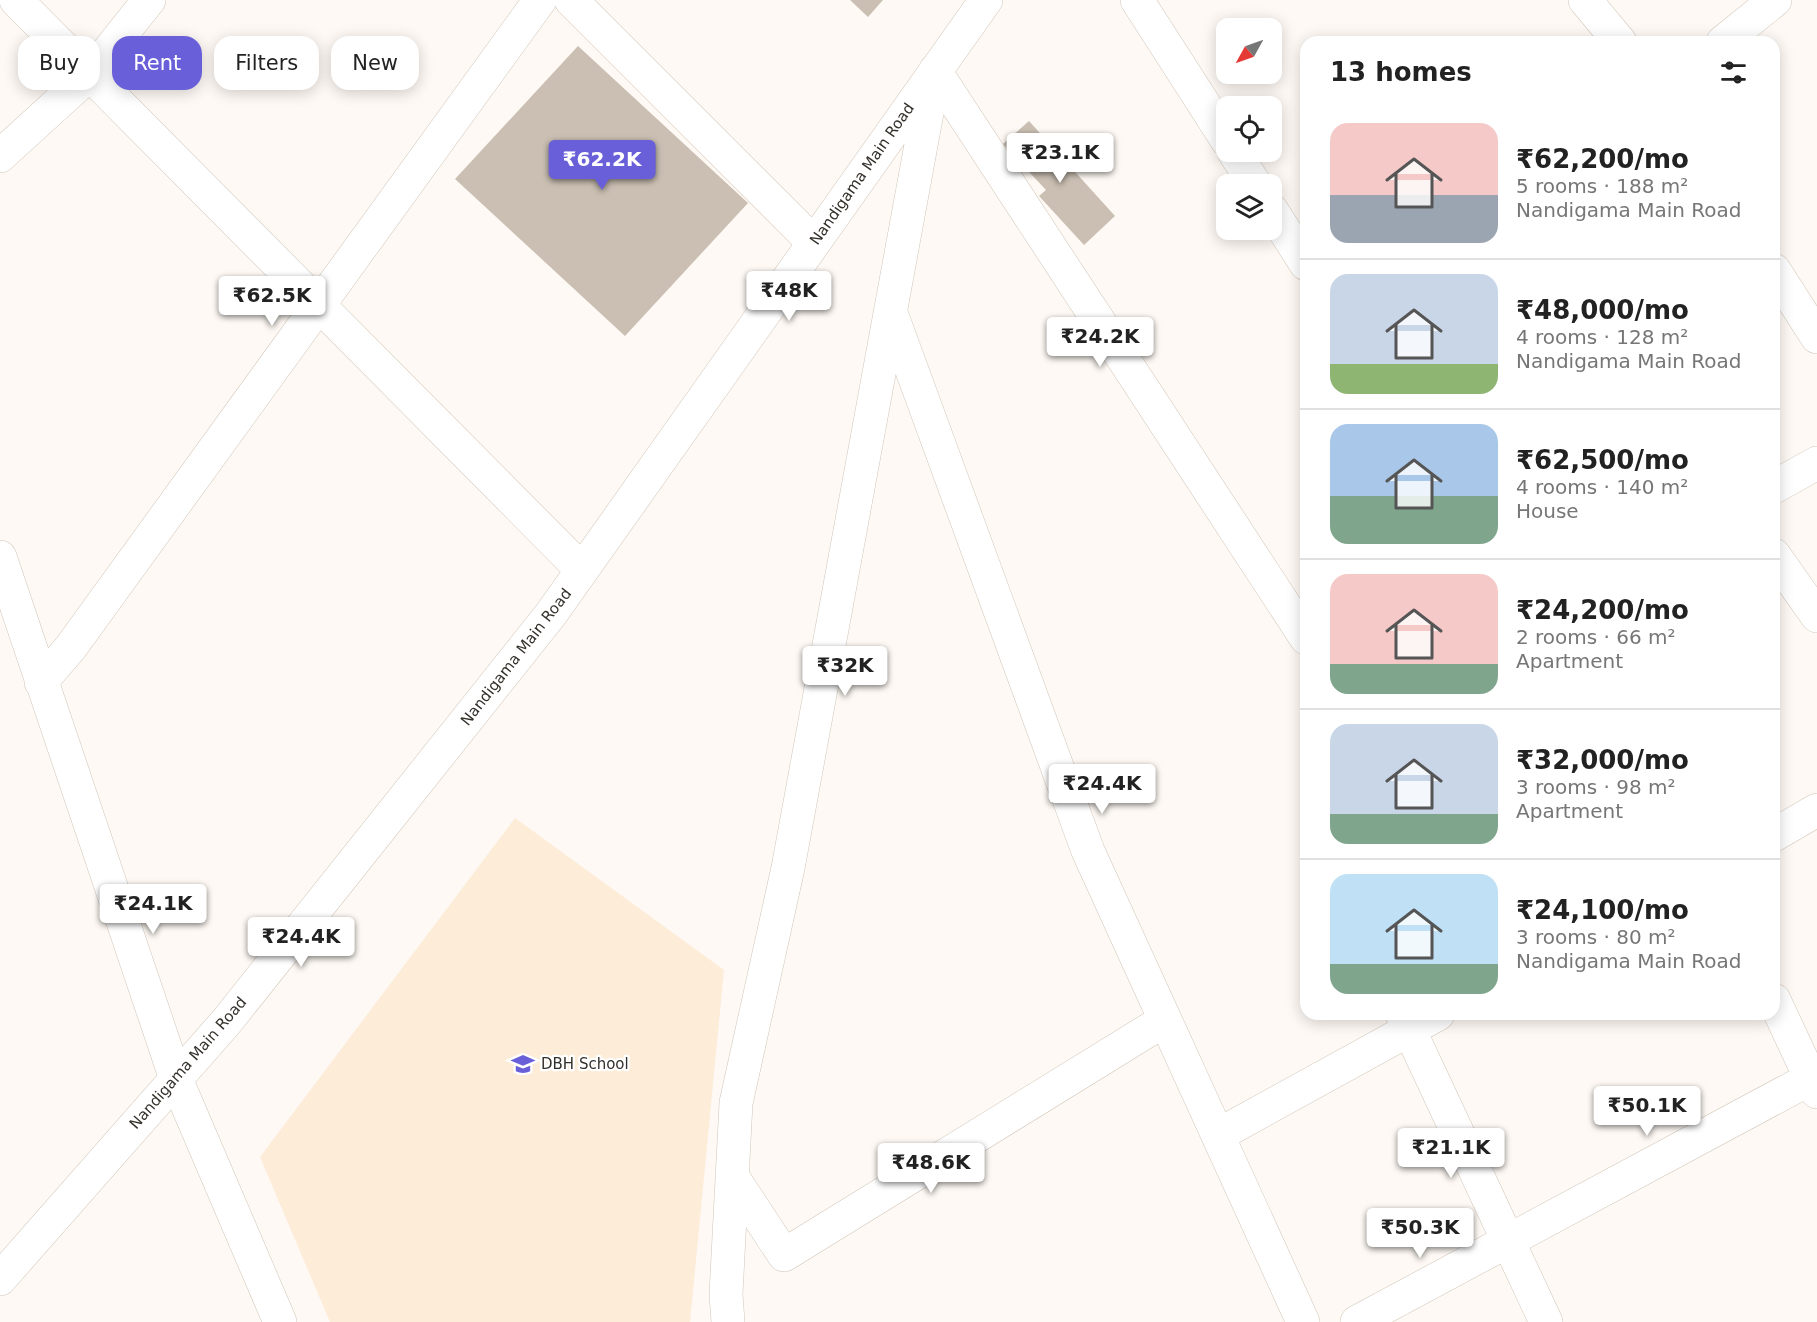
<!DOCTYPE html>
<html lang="en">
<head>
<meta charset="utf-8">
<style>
	:root { --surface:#fff; --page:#f6f6f6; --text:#222; --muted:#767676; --line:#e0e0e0; --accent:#6960d9 }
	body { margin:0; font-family:"DejaVu Sans",sans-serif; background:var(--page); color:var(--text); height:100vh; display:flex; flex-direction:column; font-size:22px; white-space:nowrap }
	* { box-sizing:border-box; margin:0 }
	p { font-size:20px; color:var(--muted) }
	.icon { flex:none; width:33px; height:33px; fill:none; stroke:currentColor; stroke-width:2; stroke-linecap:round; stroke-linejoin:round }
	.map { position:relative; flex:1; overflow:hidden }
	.sheet { position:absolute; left:1300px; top:36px; width:480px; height:984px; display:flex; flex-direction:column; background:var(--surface); border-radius:18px; box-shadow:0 3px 15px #0003 }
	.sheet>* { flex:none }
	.top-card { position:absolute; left:18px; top:36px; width:570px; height:54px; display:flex; gap:12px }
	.needle { width:39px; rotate:230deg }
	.controls { position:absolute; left:1216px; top:18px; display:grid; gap:12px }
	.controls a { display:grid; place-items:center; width:66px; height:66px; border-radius:12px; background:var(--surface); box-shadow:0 3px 15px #0003; font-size:30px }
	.price { position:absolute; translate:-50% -51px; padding:0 14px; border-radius:6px; background:#fff; color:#222; font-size:20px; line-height:39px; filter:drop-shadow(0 2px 3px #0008) }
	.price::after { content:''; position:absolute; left:50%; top:36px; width:18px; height:14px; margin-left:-9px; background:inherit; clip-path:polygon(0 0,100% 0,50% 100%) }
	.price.selected { background:var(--accent); color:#fff }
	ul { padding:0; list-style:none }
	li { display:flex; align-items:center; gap:18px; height:150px; padding:0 30px }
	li+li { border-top:2px solid var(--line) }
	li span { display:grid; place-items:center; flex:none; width:168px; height:120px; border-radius:18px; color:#555 }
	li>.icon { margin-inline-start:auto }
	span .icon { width:72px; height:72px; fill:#fffc; stroke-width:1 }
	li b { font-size:26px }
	h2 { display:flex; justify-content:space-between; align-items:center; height:72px; padding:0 30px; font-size:26px }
	.tag { padding:0 21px; border-radius:18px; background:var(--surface); box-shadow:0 3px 15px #0003; font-size:21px; line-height:54px }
	.tag.selected { background:var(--accent); color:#fff }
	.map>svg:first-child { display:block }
	.built { fill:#fdecd8 }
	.building { fill:#cabfb2 }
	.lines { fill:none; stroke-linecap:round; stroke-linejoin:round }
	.minor-casing { stroke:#d1c6b9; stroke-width:34 }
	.minor { stroke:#fff; stroke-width:33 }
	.labels { text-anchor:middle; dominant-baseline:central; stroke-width:4.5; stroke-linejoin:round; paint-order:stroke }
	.street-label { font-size:15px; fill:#34302a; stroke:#fff }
	.poi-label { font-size:15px; fill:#34302a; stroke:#fff; text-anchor:start }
</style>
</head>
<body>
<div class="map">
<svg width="1817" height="1322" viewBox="0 0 1817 1322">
	<rect width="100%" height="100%" fill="#fef9f4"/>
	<path class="built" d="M515,818L724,970L690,1322H330L260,1157Z"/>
	<path class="building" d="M850,0H883L868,17Z
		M578,46L748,203L625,336L455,179Z
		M1029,121L1115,216L1084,245L1039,196L1046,190L1003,144Z"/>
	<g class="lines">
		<g class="minor-casing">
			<path id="minor" d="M16,0L582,570
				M571,0L814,243
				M1137,0L1227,140
				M1585,0L1620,42
				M1723,42L1775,0
				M935,71L1306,638
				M1234,152L1255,184
				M0,156L90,74L149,0
				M1272,211L1306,264
				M1774,270L1817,337
				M891,313L1088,851L1303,1322
				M1774,487L1817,463
				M1774,555L1817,616
				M0,557L176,1079L280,1322
				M41,682L71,647L540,0
				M1774,835L1817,810
				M1774,1000L1817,1092
				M1402,1014L1546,1322
				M1218,1135L1438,1014
				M732,1176L784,1255L1165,1020
				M0,1279L227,1021L551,614L986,0
				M728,1322L726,1294L736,1103L788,868L933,80
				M1357,1322L1817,1075"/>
		</g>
		<use href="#minor" class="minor"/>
	</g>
	<defs>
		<g id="school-bare" transform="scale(1.8)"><path d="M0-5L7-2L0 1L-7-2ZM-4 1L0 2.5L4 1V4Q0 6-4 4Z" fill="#6960d9" stroke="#fff" stroke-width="2.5" paint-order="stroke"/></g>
	</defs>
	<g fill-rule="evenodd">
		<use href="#school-bare" x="523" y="1064"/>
	</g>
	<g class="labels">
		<g class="street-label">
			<text transform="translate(862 174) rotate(-55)">Nandigama Main Road</text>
			<text transform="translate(516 657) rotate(-52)">Nandigama Main Road</text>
			<text transform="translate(188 1063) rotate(-49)">Nandigama Main Road</text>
		</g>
		<g class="poi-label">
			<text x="541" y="1064">DBH School</text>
		</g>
	</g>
</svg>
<div class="controls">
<a><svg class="needle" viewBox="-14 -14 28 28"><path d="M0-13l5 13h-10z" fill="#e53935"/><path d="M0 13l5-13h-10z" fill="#767676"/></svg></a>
<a><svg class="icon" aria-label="locate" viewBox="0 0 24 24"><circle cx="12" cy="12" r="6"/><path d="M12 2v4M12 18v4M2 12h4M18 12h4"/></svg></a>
<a><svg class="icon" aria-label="layers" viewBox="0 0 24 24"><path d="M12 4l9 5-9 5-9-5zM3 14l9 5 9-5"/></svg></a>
</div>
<b class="price" style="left:1060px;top:184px">₹23.1K</b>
<b class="price selected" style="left:602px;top:191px">₹62.2K</b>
<b class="price" style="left:789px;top:322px">₹48K</b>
<b class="price" style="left:272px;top:327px">₹62.5K</b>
<b class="price" style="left:1100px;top:368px">₹24.2K</b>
<b class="price" style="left:845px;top:697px">₹32K</b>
<b class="price" style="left:1102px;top:815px">₹24.4K</b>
<b class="price" style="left:153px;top:935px">₹24.1K</b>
<b class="price" style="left:301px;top:968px">₹24.4K</b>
<b class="price" style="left:1647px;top:1137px">₹50.1K</b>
<b class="price" style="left:1451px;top:1179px">₹21.1K</b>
<b class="price" style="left:931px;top:1194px">₹48.6K</b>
<b class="price" style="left:1420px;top:1259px">₹50.3K</b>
<div class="top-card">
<a class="tag">Buy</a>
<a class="tag selected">Rent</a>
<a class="tag">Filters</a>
<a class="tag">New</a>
</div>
<section class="sheet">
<h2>13 homes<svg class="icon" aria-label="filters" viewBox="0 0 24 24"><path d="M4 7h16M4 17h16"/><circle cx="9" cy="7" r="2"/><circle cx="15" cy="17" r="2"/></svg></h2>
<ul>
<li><span style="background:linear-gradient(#f6c9c9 60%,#9aa5b1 0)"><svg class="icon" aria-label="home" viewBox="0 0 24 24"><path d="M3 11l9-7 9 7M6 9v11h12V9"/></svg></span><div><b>₹62,200/mo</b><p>5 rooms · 188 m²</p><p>Nandigama Main Road</p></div></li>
<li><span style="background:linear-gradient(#c9d6e8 75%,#8fb573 0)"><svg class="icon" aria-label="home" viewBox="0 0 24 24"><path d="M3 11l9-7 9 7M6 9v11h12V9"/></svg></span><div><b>₹48,000/mo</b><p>4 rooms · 128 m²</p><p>Nandigama Main Road</p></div></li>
<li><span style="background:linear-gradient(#a9c7e8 60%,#7fa58c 0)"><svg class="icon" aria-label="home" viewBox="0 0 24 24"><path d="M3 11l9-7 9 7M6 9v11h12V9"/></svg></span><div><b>₹62,500/mo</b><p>4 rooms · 140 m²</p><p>House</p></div></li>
<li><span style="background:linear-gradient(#f6c9c9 75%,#7fa58c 0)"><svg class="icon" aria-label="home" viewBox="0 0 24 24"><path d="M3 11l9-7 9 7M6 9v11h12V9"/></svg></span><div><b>₹24,200/mo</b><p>2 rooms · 66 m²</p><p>Apartment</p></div></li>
<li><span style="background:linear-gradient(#c9d6e8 75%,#7fa58c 0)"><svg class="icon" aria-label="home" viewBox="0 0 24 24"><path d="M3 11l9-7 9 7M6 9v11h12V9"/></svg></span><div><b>₹32,000/mo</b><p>3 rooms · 98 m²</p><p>Apartment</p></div></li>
<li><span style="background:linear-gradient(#bfe0f5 75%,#7fa58c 0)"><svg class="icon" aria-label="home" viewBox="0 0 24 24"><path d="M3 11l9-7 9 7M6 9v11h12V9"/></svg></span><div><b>₹24,100/mo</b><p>3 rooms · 80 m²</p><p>Nandigama Main Road</p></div></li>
</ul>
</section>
</div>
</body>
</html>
